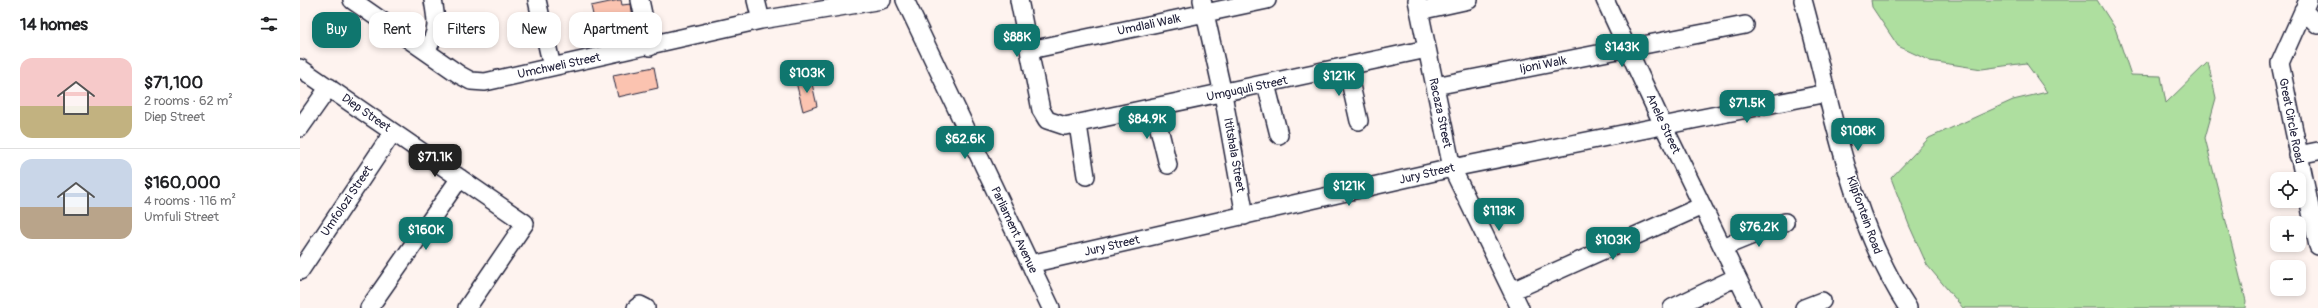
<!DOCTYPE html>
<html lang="en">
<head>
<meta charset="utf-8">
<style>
	:root { --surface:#fff; --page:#f2f2f2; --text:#202124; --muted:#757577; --line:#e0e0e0; --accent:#0f766e }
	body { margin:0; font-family:Pangolin,sans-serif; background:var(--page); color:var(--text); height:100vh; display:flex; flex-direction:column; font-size:15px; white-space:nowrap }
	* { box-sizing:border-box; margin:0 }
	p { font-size:13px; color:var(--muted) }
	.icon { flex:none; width:22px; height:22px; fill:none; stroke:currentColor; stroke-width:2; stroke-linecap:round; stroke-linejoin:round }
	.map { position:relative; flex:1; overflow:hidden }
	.drawer { display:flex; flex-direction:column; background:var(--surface); width:300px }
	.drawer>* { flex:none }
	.hud { position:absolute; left:12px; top:12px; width:380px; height:36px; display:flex; gap:8px }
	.fabs { position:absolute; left:1970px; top:172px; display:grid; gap:8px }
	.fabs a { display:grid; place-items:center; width:36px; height:36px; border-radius:8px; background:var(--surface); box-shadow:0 2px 6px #0003; font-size:20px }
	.price { position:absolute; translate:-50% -34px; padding:0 9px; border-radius:8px; background:var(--accent); color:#fff; font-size:13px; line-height:26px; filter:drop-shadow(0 1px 2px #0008) }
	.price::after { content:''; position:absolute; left:50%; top:24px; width:12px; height:9px; margin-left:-6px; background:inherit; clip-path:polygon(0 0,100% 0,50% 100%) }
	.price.on { background:#222; color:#fff }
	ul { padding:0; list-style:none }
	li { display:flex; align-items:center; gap:12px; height:100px; padding:0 20px }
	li+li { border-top:1px solid var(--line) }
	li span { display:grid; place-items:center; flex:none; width:112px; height:80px; border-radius:12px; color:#555 }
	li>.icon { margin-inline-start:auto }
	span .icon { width:48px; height:48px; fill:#fffc; stroke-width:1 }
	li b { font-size:17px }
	h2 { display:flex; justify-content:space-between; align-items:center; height:48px; padding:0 20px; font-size:17px }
	.pill { padding:0 14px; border-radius:12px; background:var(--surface); box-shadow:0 2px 6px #0003; font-size:14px; line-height:36px }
	.pill.on { background:var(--accent); color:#fff }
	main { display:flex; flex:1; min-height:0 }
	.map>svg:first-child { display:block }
	.green { fill:#aedf9f; stroke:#68806d }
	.building { fill:#fbc3b0; stroke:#22223b }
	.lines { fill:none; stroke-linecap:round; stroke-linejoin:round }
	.minor-casing { stroke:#22223b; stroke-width:20 }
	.minor { stroke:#fff; stroke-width:17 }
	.labels { text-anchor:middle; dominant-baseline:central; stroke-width:3; stroke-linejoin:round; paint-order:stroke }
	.street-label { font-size:12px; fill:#22223b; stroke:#fff }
</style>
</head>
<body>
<main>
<section class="drawer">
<h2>14 homes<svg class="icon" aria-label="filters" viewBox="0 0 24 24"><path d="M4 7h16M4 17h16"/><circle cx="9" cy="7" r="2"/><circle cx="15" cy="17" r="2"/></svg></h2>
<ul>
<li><span style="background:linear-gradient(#f6c9c9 60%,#c2b280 0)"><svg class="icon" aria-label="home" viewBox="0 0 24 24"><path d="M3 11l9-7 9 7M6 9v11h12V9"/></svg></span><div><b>$71,100</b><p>2 rooms · 62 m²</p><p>Diep Street</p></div></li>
<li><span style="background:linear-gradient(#c9d6e8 60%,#b9a48a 0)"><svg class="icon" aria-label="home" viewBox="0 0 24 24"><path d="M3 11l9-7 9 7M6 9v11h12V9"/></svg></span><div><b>$160,000</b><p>4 rooms · 116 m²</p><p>Umfuli Street</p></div></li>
</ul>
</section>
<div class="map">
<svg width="2018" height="308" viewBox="0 0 2018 308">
	<rect width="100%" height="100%" fill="#fef3ef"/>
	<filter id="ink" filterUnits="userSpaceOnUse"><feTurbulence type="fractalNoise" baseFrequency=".025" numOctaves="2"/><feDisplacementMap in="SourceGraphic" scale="8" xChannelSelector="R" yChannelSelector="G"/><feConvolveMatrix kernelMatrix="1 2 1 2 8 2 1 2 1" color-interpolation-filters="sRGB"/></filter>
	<g filter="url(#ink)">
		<path class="green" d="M1571,0H1797L1815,28L1831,75L1861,76L1866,103L1908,62L1916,98L1905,138L1946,301L1945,308H1663L1627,265L1609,225L1591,178L1629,138L1713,100L1747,92L1726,63L1682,69L1630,61L1598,46L1572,7Z"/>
		<path class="building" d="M319,0H321L322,5L331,4L336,38L300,46L291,6Z
			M354,67L358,88L318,97L313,75Z
			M511,79L517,106L503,111L496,82Z"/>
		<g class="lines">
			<g class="minor-casing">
				<path id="minor" d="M52,0L160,75L171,81L185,82L461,20L582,0
					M237,0L252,67
					M340,0L350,47
					M456,0L461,20
					M605,0L751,308
					M719,0L741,110L747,120L765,126L1127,49
					M902,0L923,94L945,216
					M1117,0L1152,168L1220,308
					M1305,0L1363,125L1452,308
					M1503,0C1532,104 1548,216 1608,308
					M2008,0L1980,63L2018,246
					M2003,10L2018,25
					M1119,11L1169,0
					M126,50C139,32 137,22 133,0
					M730,50L967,0
					M0,68L225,223L167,308
					M1047,68L1059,121
					M966,84L979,135
					M1135,86L1445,25
					M854,108L868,165
					M778,125L786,176
					M0,128L29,87
					M1998,155L2018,151
					M1423,247L1485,222
					M730,264L1152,168L1527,93
					M0,271L93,132
					M1212,291L1402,206
					M69,308L160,178
					M336,308L340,305L346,308
					M1372,308L1437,277
					M1504,308L1522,301"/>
			</g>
			<use href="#minor" class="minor"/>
		</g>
	</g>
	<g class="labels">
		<g class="street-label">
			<text transform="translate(849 25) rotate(-12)">Umdlali Walk</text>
			<text transform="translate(1243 65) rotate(-11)">Ijoni Walk</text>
			<text transform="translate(259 66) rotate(-12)">Umchweli Street</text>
			<text transform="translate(947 89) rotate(-12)">Umguquli Street</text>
			<text transform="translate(66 113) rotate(35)">Diep Street</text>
			<text transform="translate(1140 113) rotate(78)">Racaza Street</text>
			<text transform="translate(1991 121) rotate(79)">Great Circle Road</text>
			<text transform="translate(1363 124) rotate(65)">Anele Street</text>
			<text transform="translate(934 155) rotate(80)">Ititshala Street</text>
			<text transform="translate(1127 174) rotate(-13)">Jury Street</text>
			<text transform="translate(47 201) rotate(-56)">Umfolozi Street</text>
			<text transform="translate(1564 215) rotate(70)">Klipfontein Road</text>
			<text transform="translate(714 230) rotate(65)">Parliament Avenue</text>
			<text transform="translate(812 246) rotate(-13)">Jury Street</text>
		</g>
	</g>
</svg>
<div class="fabs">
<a><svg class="icon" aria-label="locate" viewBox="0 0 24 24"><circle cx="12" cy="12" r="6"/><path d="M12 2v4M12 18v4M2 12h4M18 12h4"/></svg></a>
<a>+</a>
<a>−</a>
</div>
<b class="price" style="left:717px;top:58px">$88K</b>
<b class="price" style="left:1322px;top:68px">$143K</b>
<b class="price" style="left:507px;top:94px">$103K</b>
<b class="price" style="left:1039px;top:97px">$121K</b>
<b class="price" style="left:1447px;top:124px">$71.5K</b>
<b class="price" style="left:847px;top:140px">$84.9K</b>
<b class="price" style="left:1558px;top:152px">$108K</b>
<b class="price" style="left:665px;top:160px">$62.6K</b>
<b class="price on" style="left:135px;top:178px">$71.1K</b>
<b class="price" style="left:1049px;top:207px">$121K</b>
<b class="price" style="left:1199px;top:232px">$113K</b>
<b class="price" style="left:1459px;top:248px">$76.2K</b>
<b class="price" style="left:126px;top:251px">$160K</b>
<b class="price" style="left:1313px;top:261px">$103K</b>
<div class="hud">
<a class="pill on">Buy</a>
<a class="pill">Rent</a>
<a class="pill">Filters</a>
<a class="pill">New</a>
<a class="pill">Apartment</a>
</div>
</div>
</main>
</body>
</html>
